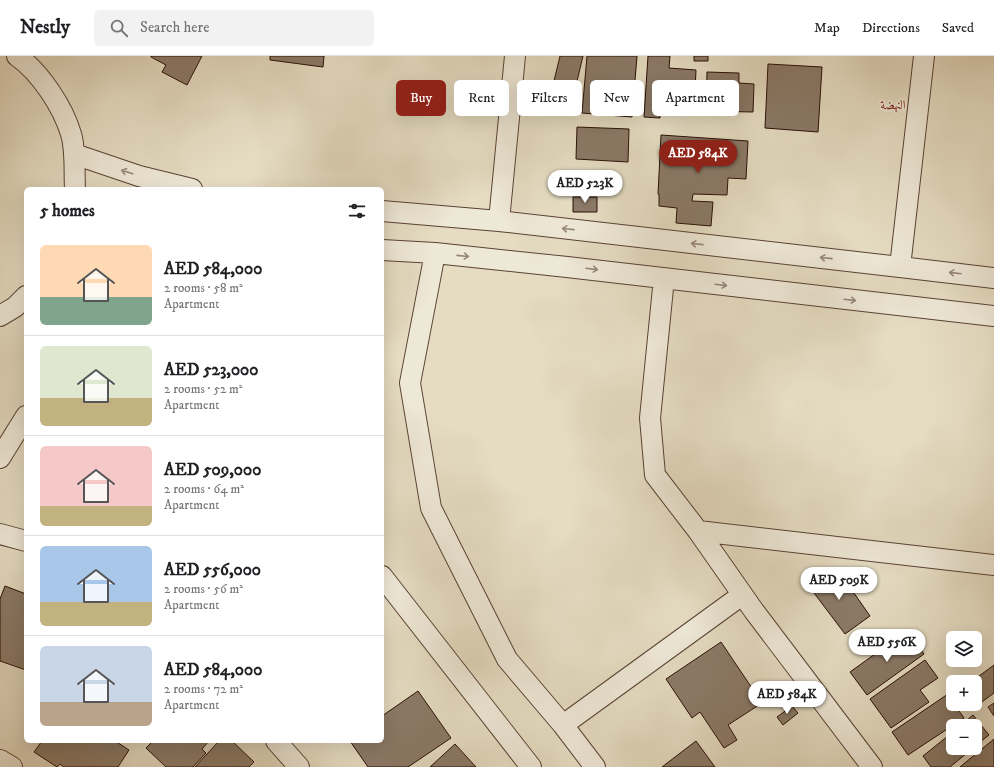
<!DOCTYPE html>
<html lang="en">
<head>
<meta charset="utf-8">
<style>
	:root { --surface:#fff; --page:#f2f2f2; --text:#202124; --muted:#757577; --line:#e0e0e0; --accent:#8f2418 }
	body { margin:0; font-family:"IM FELL DW Pica",Amiri,serif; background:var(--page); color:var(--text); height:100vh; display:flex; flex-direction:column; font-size:15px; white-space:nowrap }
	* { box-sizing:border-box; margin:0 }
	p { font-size:13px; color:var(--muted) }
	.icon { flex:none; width:22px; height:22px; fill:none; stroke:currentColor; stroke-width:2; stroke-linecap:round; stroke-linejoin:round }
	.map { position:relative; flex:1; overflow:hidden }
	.sheet { position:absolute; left:24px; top:131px; width:360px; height:556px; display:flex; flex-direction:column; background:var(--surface); border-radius:6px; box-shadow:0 4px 16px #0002 }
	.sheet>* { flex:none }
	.banner { position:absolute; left:396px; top:24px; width:380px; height:36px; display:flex; gap:8px }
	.buttons { position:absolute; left:946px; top:575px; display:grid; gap:8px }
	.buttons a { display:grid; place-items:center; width:36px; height:36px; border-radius:6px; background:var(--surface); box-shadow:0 4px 16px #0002; font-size:20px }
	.price { position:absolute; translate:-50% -34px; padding:0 9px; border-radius:14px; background:#fff; color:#222; font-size:13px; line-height:26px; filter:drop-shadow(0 1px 2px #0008) }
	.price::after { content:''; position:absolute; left:50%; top:24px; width:12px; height:9px; margin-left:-6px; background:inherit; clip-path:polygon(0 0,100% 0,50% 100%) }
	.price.on { background:var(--accent); color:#fff }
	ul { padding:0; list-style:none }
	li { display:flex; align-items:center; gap:12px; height:100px; padding:0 16px }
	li+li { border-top:1px solid var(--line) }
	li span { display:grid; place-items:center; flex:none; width:112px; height:80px; border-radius:6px; color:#555 }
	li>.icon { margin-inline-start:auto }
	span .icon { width:48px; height:48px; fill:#fffc; stroke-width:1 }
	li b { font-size:17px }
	h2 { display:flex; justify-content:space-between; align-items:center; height:48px; padding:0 16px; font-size:17px }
	.tag { padding:0 14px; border-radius:6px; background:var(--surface); box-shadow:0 4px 16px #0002; font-size:14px; line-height:36px }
	.tag.on { background:var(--accent); color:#fff }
	header { display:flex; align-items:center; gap:24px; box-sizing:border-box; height:56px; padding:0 20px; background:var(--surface); border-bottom:1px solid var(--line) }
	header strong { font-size:19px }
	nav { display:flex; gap:22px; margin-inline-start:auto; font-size:14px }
	.search { width:280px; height:36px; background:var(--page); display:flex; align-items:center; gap:10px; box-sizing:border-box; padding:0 14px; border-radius:6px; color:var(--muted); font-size:15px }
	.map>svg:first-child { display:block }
	.building { fill:#8b7a68; stroke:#2a0f06 }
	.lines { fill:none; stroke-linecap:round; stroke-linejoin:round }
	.street-casing { stroke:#594235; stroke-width:22 }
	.street { stroke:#eee8d7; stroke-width:20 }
	.oneway { stroke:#968679 }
	.labels { text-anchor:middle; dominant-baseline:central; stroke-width:3.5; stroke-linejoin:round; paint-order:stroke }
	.neighbourhood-label { font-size:13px; fill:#7a1f14; stroke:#eee8d7 }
</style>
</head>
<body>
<header>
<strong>Nestly</strong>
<div class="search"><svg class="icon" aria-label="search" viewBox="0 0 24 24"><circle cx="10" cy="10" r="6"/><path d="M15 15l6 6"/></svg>Search here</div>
<nav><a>Map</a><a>Directions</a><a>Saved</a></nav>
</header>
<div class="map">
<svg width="994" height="711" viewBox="0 0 994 711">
	<rect width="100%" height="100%" fill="#e5dcc2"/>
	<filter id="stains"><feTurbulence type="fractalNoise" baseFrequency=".005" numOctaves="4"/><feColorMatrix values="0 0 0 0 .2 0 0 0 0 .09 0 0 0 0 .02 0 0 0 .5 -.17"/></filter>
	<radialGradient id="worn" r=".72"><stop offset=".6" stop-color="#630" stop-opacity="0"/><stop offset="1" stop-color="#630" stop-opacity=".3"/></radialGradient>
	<path class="building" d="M151,0H202L187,29L162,16L166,9L151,1Z
		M270,0H324L323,11L270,4Z
		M560,0H583L573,42L556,38L559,26L554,25Z
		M587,0H637L632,61L582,57Z
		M648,0H670L669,12L696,14L694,55L660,52V62L644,61Z
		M694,0H708V5H694Z
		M768,8L822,11L818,76L765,72Z
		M707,16L739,17V27L754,28L753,56L706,55Z
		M577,71L629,73L628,106L576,103Z
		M661,79L748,85L746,123L728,122L727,139L693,138L692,145L713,146L711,170L676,167L677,152L659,150V138H658Z
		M592,124L608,125L607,136L591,134Z
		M573,141H597V156H573Z
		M831,512L843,529L847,527L870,560L845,578L808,529Z
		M5,530L26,538V614L0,605V543Z
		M907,575L924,598L867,639L850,616Z
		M721,586L762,647L728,669L737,684L724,692L700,656L692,662L666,623Z
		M925,604L938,622L920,634L929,646L891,672L870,643Z
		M994,609V637L975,651L973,648H975V626H971Z
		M418,635L451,682L408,711H368L350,685H382V660Z
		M948,638L953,646V648H954L964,662L908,699L892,676Z
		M994,647V660L988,651Z
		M792,650L798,657L783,669L777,661Z
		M973,659L989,679L975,690V670H960Z
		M953,676V692H973L950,711H931L923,700Z
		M994,683V711H960Z
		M42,685H115L129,694L118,711H64L60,708L57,711L34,696Z
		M153,685H209L202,693L206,697L193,711H166L146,692Z
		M219,685H232L254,706L249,711H195Z
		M696,685L715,711H662Z
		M455,688L476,711H430Z"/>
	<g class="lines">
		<g class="street-casing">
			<path id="street" d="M17,0C40,16 63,51 71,78C76,94 74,116 75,133
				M74,98L139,120L192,133
				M382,155L499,165L900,211L994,222
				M499,165L515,0
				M382,194L435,197L567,211L994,260
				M435,197L410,327L431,452L507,603L563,669L595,711
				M900,211L924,0
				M664,222L650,362L655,419L698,475L754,555L872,711
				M0,260L15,251L26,240
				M0,402L26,360
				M698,475L994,509
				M0,478L26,485
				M382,520L531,711
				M563,669L742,539
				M276,685L299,711
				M0,704L12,711"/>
		</g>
		<use href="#street" class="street"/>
	</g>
	<defs><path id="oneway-shaft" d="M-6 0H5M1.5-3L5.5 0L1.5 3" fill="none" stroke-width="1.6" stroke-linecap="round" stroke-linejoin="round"/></defs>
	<g class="oneway">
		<use href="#oneway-shaft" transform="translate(127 116) rotate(-162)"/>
		<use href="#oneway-shaft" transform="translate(568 173) rotate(-174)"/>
		<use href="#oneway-shaft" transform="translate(697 188) rotate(-174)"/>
		<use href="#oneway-shaft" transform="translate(463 200) rotate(6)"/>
		<use href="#oneway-shaft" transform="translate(826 202) rotate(-174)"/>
		<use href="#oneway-shaft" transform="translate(592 213) rotate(7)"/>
		<use href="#oneway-shaft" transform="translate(955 217) rotate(-173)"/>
		<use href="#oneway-shaft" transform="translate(721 229) rotate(7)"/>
		<use href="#oneway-shaft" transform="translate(850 244) rotate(7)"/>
	</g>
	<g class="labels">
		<g class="neighbourhood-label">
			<text x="893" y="49">النهضة</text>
		</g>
	</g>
	<rect width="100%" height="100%" filter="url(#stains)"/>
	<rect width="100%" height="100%" fill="url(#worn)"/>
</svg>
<div class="buttons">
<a><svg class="icon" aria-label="layers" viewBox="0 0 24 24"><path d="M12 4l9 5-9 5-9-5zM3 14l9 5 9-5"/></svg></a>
<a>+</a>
<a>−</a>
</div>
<b class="price on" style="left:698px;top:118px">AED 584K</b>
<b class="price" style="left:585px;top:148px">AED 523K</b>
<b class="price" style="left:839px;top:545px">AED 509K</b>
<b class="price" style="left:887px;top:607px">AED 556K</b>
<b class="price" style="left:787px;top:659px">AED 584K</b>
<div class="banner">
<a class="tag on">Buy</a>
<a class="tag">Rent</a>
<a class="tag">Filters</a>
<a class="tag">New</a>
<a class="tag">Apartment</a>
</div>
<section class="sheet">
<h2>5 homes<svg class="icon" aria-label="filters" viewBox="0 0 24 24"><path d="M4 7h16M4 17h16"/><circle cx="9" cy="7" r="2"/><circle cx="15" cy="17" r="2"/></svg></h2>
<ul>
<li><span style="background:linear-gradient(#ffd9b3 65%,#7fa58c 0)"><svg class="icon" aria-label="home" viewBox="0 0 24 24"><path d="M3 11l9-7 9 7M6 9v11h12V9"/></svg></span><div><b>AED 584,000</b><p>2 rooms · 58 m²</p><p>Apartment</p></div></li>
<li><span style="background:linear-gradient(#dfe7d0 65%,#c2b280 0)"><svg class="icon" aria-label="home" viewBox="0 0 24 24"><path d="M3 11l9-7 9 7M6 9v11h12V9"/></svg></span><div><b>AED 523,000</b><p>2 rooms · 52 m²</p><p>Apartment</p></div></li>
<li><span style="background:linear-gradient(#f6c9c9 75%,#c2b280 0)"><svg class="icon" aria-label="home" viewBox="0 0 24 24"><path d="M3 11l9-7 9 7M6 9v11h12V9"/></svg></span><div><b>AED 509,000</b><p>2 rooms · 64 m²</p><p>Apartment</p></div></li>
<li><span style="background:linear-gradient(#a9c7e8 70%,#c2b280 0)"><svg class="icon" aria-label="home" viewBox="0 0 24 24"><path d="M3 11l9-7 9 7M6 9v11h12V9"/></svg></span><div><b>AED 556,000</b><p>2 rooms · 56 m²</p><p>Apartment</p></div></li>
<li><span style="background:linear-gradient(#c9d6e8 70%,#b9a48a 0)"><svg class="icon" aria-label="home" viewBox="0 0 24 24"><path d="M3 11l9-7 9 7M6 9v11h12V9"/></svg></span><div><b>AED 584,000</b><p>2 rooms · 72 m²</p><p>Apartment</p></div></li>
</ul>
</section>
</div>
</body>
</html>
